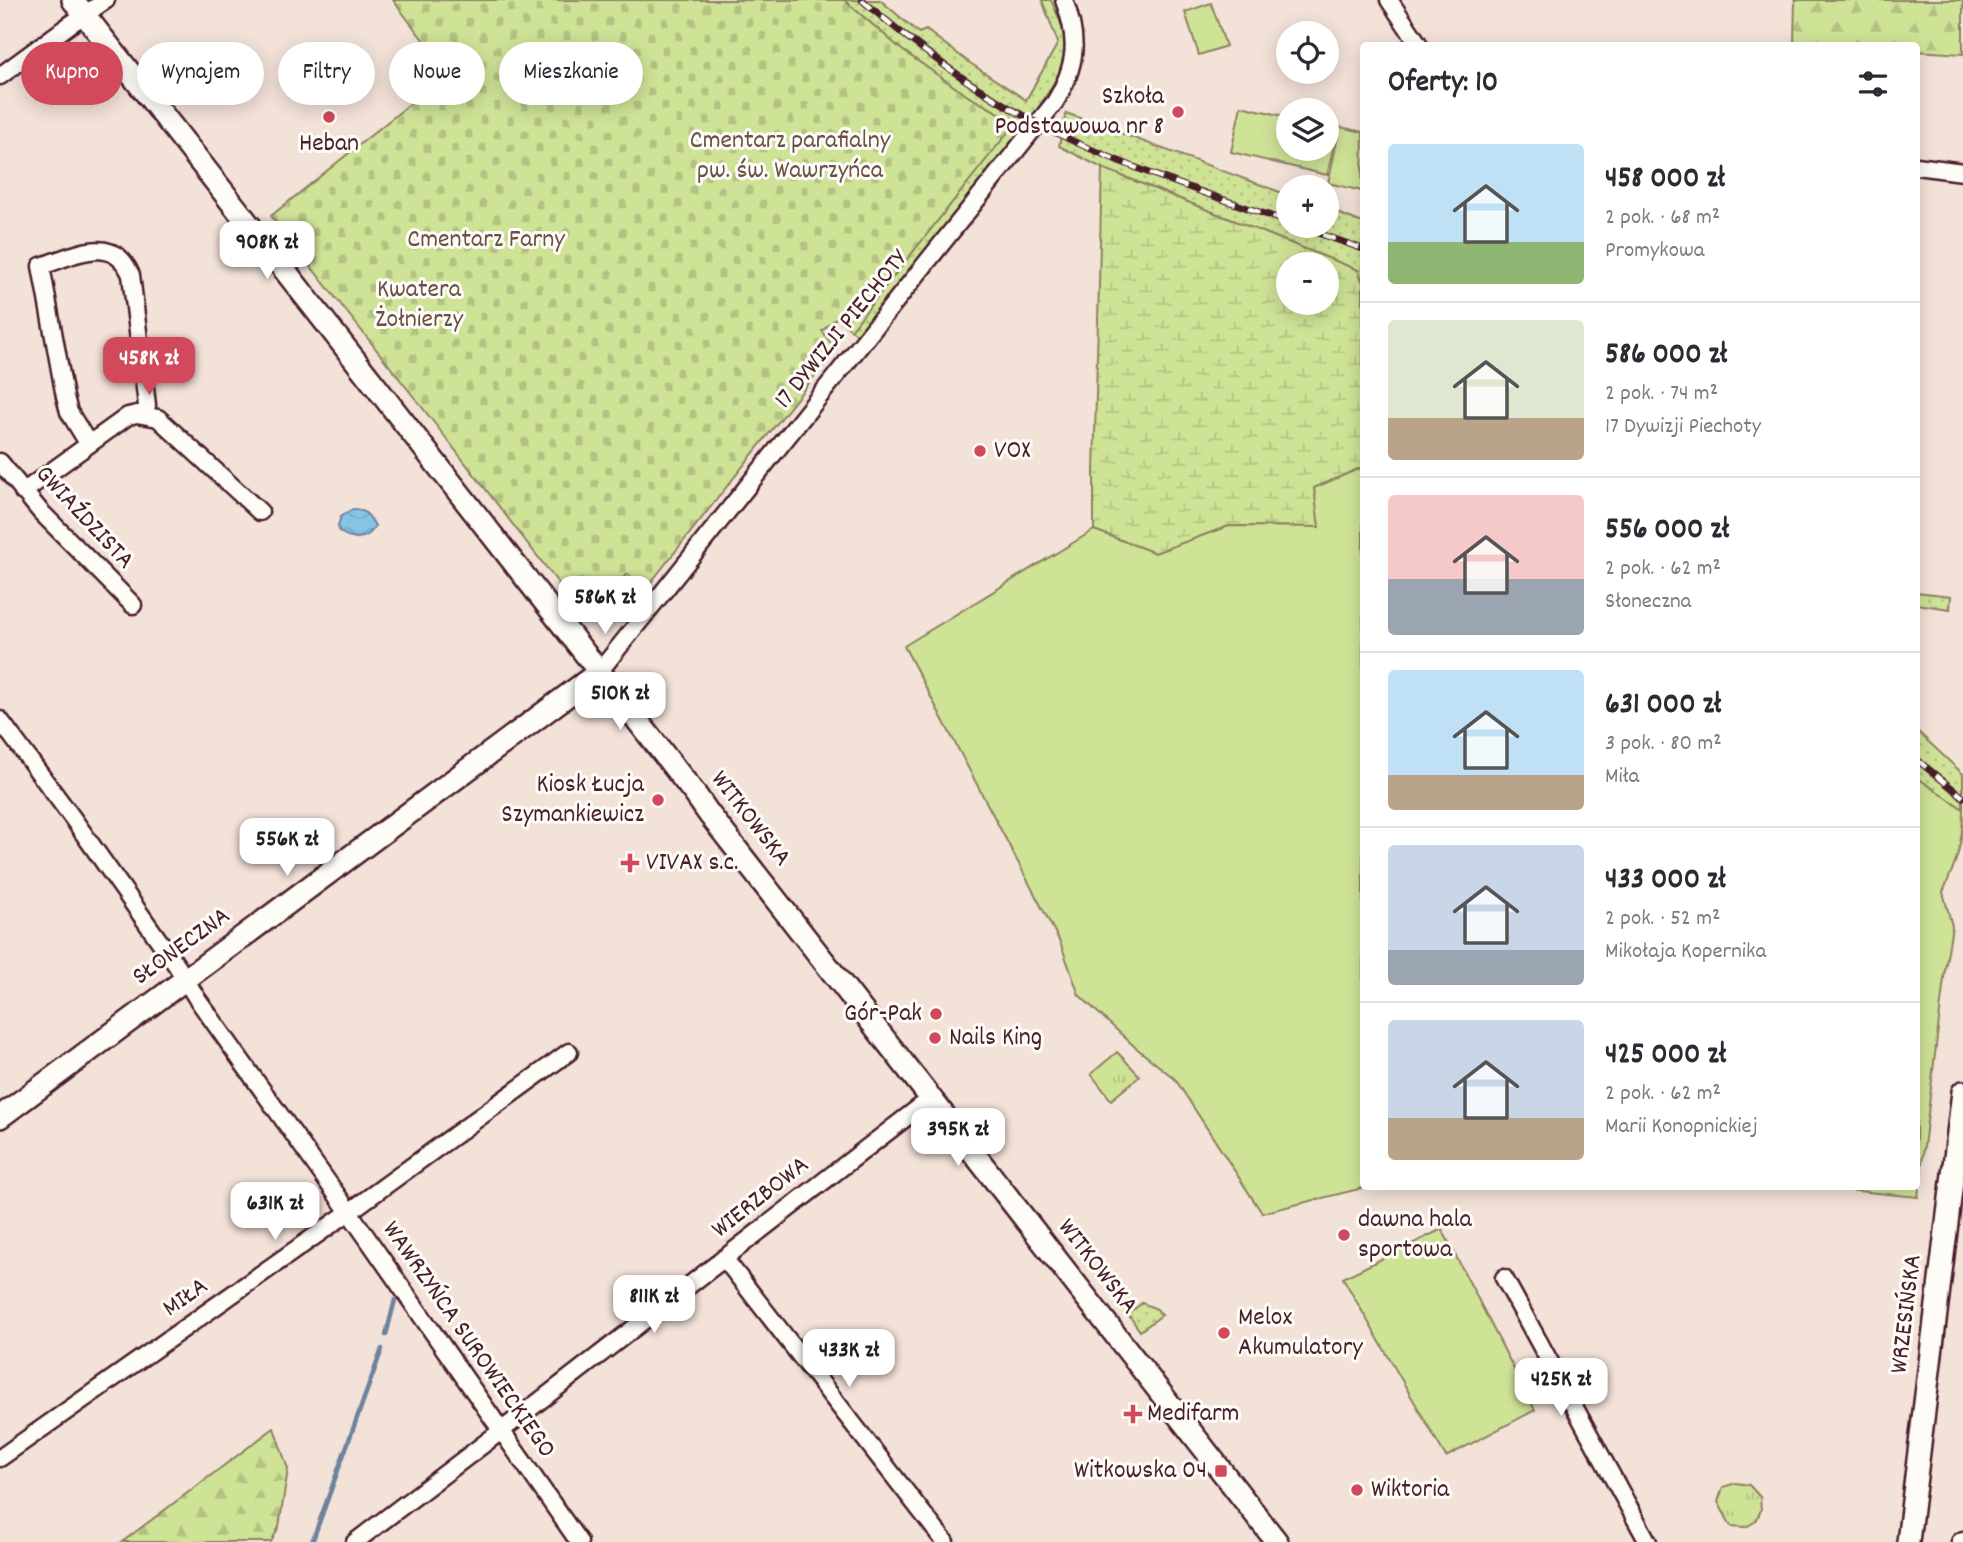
<!DOCTYPE html>
<html lang="pl">
<head>
<meta charset="utf-8">
<style>
	:root { --surface:#fff; --page:#f2f2f3; --text:#2b2b33; --muted:#7c7c81; --line:#e1e1e2; --accent:#d1495b }
	body { margin:0; font-family:Dekko,sans-serif; background:var(--page); color:var(--text); height:100vh; display:flex; flex-direction:column; font-size:26px; white-space:nowrap }
	* { box-sizing:border-box; margin:0 }
	p { font-size:23px; color:var(--muted) }
	.icon { flex:none; width:38px; height:38px; fill:none; stroke:currentColor; stroke-width:2; stroke-linecap:round; stroke-linejoin:round }
	.map { position:relative; flex:1; overflow:hidden }
	.panel { position:absolute; left:1360px; top:42px; width:560px; height:1148px; display:flex; flex-direction:column; background:var(--surface); border-radius:7px; box-shadow:0 4px 18px #0003 }
	.panel>* { flex:none }
	.guide { position:absolute; left:21px; top:42px; width:665px; height:63px; display:flex; gap:14px }
	.tools { position:absolute; left:1276px; top:21px; display:grid; gap:14px }
	.tools a { display:grid; place-items:center; width:63px; height:63px; border-radius:50%; background:var(--surface); box-shadow:0 4px 18px #0003; font-size:35px }
	.price { position:absolute; translate:-50% -60px; padding:0 16px; border-radius:14px; background:#fff; color:#222; font-size:23px; line-height:46px; filter:drop-shadow(0 2px 4px #0008) }
	.price::after { content:''; position:absolute; left:50%; top:42px; width:21px; height:16px; margin-left:-10px; background:inherit; clip-path:polygon(0 0,100% 0,50% 100%) }
	.price.current { background:var(--accent); color:#fff }
	ul { padding:0; list-style:none }
	li { display:flex; align-items:center; gap:21px; height:175px; padding:0 28px }
	li+li { border-top:2px solid var(--line) }
	li span { display:grid; place-items:center; flex:none; width:196px; height:140px; border-radius:7px; color:#555 }
	li>.icon { margin-inline-start:auto }
	span .icon { width:84px; height:84px; fill:#fffc; stroke-width:1 }
	li b { font-size:30px }
	h2 { display:flex; justify-content:space-between; align-items:center; height:84px; padding:0 28px; font-size:30px }
	.tag { padding:0 24px; border-radius:32px; background:var(--surface); box-shadow:0 4px 18px #0003; font-size:24px; line-height:63px }
	.tag.current { background:var(--accent); color:#fff }
	.map>svg:first-child { display:block }
	.grass { fill:url(#grass-dots); stroke:#8c8161; stroke-width:2 }
	.forest { fill:url(#forest-firs); stroke:#8c8161; stroke-width:2 }
	.wetland { fill:url(#wetland-marsh); stroke:#8c8161; stroke-width:2; fill-rule:evenodd }
	.cemetery { fill:url(#cemetery-stones); stroke:#8c8161; stroke-width:2 }
	.park { fill:url(#park-tufts); stroke:#8c8161; stroke-width:2 }
	.garden { fill:#cfe397; stroke:#8c8161; stroke-width:2 }
	.water { fill:url(#water-waves); stroke:#6d829b; stroke-width:2 }
	.lines { fill:none; stroke-linecap:round; stroke-linejoin:round }
	.stream { stroke:#6d829b; stroke-width:4.5 }
	.minor-casing { stroke:#4a1f2b; stroke-width:21 }
	.tertiary-casing { stroke:#4a1f2b; stroke-width:26 }
	.minor { stroke:#fdfcf7; stroke-width:16 }
	.tertiary { stroke:#fdfcf7; stroke-width:21 }
	.rail-casing { stroke:#4a1f2b; stroke-width:7 }
	.rail { stroke:#fdfcf7; stroke-width:4.5; stroke-dasharray:13; stroke-linecap:butt }
	.poi-dot { fill:#d1495b; stroke:#fdfcf7; stroke-width:2.5 }
	.labels { text-anchor:middle; dominant-baseline:central; stroke-width:6; stroke-linejoin:round; paint-order:stroke }
	.poi-label { font-size:26px; fill:#4a1f2b; stroke:#fdfcf7; text-anchor:start }
	.park-label { font-size:26px; fill:#6b5046; stroke:#fdfcf7 }
	.street-label { font-size:26px; fill:#4a1f2b; stroke:#fdfcf7 }
</style>
</head>
<body>
<div class="map">
<svg width="1963" height="1542" viewBox="0 0 1963 1542">
	<defs>
		<pattern id="grass-dots" width="8" height="8" patternUnits="userSpaceOnUse" patternTransform="scale(1.75)"><rect width="8" height="8" fill="#cfe397"/><path d="M2 2h.1M6 6h.1" fill="none" stroke="#b3c282" stroke-width="1.8" stroke-linecap="round"/></pattern>
		<pattern id="forest-firs" width="22" height="20" patternUnits="userSpaceOnUse" patternTransform="scale(1.75)"><rect width="22" height="20" fill="#cfe397"/><path d="M5 1l3.5 6h-7zM16 11l3.5 6h-7z" fill="#b3c282"/></pattern>
		<pattern id="wetland-marsh" width="20" height="14" patternUnits="userSpaceOnUse" patternTransform="scale(1.75)"><rect width="20" height="14" fill="#cfe397"/><path d="M1 5h8M5 5V1M11 12h8M15 12V8" fill="none" stroke="#b3c282"/></pattern>
		<pattern id="cemetery-stones" width="16" height="16" patternUnits="userSpaceOnUse" patternTransform="scale(1.75)"><rect width="16" height="16" fill="#cfe397"/><path d="M2 7V4a2 2 0 0 1 4 0v3zM10 15v-3a2 2 0 0 1 4 0v3z" fill="#b3c282"/></pattern>
		<pattern id="park-tufts" width="24" height="20" patternUnits="userSpaceOnUse" patternTransform="scale(1.75)"><rect width="24" height="20" fill="#cfe397"/><path d="M3 7l-1-3M5 7V3M7 7l1-3M15 17l-1-3M17 17v-4M19 17l1-3" fill="none" stroke="#b3c282"/></pattern>
		<pattern id="water-waves" width="16" height="10" patternUnits="userSpaceOnUse" patternTransform="scale(1.75)"><rect width="16" height="10" fill="#85c4e5"/><path d="M0 5q4-4 8 0t8 0" fill="none" stroke="#74a8c5"/></pattern>
	</defs>
	<rect width="100%" height="100%" fill="#f3e2d8"/>
	<filter id="ink" filterUnits="userSpaceOnUse"><feTurbulence type="fractalNoise" baseFrequency=".0143" numOctaves="2"/><feDisplacementMap in="SourceGraphic" scale="14" xChannelSelector="R" yChannelSelector="G"/><feConvolveMatrix kernelMatrix="1 2 1 2 8 2 1 2 1" color-interpolation-filters="sRGB"/></filter>
	<g filter="url(#ink)">
		<path class="grass" d="M844,0H880L919,33L926,30L970,63L1026,100L1058,43L1042,0H1051C1055,10 1061,21 1064,32C1071,62 1052,86 1037,110L858,335L851,330L1015,122L969,97L902,50Z
			M1066,113L1288,195V226H1326L1327,209L1363,223V283L1358,270L1102,168L1059,146Z
			M1916,592L1951,596L1950,609L1916,604Z
			M1916,730L1963,774V809L1916,777Z
			M1142,1303L1157,1309L1162,1315L1140,1331L1128,1314Z"/>
		<path class="forest" d="M1795,0H1963V54L1916,51V46L1794,44Z
			M274,1428L288,1469L279,1527L271,1542H122Z"/>
		<path class="wetland" d="M1102,168L1358,270L1363,283V467L1314,488L1320,527L1229,526L1155,553L1094,530V472ZM1288,264H1326V303H1288Z"/>
		<path class="cemetery" d="M393,0H844L902,50L969,97L1016,122L851,330L837,317L822,331L836,349L644,591L628,574L580,611L425,411L271,216L448,73Z"/>
		<path class="park" d="M1117,1052L1140,1076L1111,1100L1091,1074Z
			M1736,1483L1749,1485L1760,1497L1761,1510L1756,1521L1746,1527L1731,1526L1718,1502L1723,1487Z"/>
		<path class="garden" d="M1211,3L1226,46L1199,55L1185,12Z
			M1241,106L1288,117V149H1326L1327,126L1338,128L1327,175L1231,152Z
			M1340,127L1363,132L1362,191L1328,183Z
			M1363,467V1186L1367,1187L1262,1213L1175,1079L1135,1047L1079,995L1060,942L904,646L1094,530L1155,553L1229,526L1319,527L1314,488Z
			M1916,777L1963,809C1963,845 1957,860 1943,892L1952,926L1945,970L1918,1197L1816,1187L1916,1186Z
			M1442,1229L1535,1410L1446,1457L1343,1278Z"/>
		<path class="water" d="M353,509C364,509 370,516 375,526C367,542 351,540 339,531L338,526L341,516Z"/>
		<g class="lines">
			<path class="stream" d="M386,1335L395,1300
				M312,1542L382,1349"/>
			<g class="minor-casing">
				<path id="minor" d="M1389,0L1420,46
					M0,76L68,26L106,0
					M1916,166L1963,172
					M88,443L69,412L65,397L41,266C74,256 113,232 131,275L147,405L145,415
					M0,462L40,511L133,605
					M23,492L128,416L137,414L158,418L260,512
					M599,672L1055,102C1077,65 1079,40 1064,0
					M0,720L74,820L177,966L196,997L349,1212L579,1542
					M724,1258L945,1542
					M1504,1278L1648,1542
					M0,1458L349,1212L569,1052
					M355,1542L501,1431L930,1099
					M1960,1542L1963,1540"/>
			</g>
			<g class="tertiary-casing">
				<path id="tertiary" d="M73,0L695,794L709,814L1277,1542
					M0,1117L599,672
					M1908,1542L1963,1092"/>
			</g>
			<use href="#minor" class="minor"/>
			<use href="#tertiary" class="tertiary"/>
			<g class="rail-casing">
				<path id="rail" d="M862,0C920,50 981,95 1050,130C1126,168 1208,194 1288,222
					M1298,226L1363,249
					M1916,759L1963,797"/>
			</g>
			<use href="#rail" class="rail"/>
		</g>
	</g>
	<g class="poi-dot">
		<circle cx="1178" cy="112" r="7"/>
		<circle cx="329" cy="117" r="7"/>
		<circle cx="980" cy="451" r="7"/>
		<circle cx="658" cy="800" r="7"/>
		<path d="M626.5 852.5h7v7h7v7h-7v7h-7v-7h-7v-7h7z"/>
		<circle cx="936" cy="1014" r="7"/>
		<circle cx="935" cy="1038" r="7"/>
		<circle cx="1344" cy="1235" r="7"/>
		<circle cx="1224" cy="1333" r="7"/>
		<path d="M1129.5 1403.5h7v7h7v7h-7v7h-7v-7h-7v-7h7z"/>
		<rect x="1214" y="1464" width="14" height="14" rx="3.5"/>
		<circle cx="1357" cy="1490" r="7"/>
	</g>
	<g class="labels">
		<g class="poi-label">
			<text x="1164" y="97" text-anchor="end">Szkoła<tspan x="1164" dy="30">Podstawowa nr 8</tspan></text>
			<text x="329" y="144" text-anchor="middle">Heban</text>
			<text x="994" y="451">VOX</text>
			<text x="644" y="785" text-anchor="end">Kiosk Łucja<tspan x="644" dy="30">Szymankiewicz</tspan></text>
			<text x="646" y="863">VIVAX s.c.</text>
			<text x="922" y="1014" text-anchor="end">Gór-Pak</text>
			<text x="949" y="1038">Nails King</text>
			<text x="1358" y="1220">dawna hala<tspan x="1358" dy="30">sportowa</tspan></text>
			<text x="1238" y="1318">Melox<tspan x="1238" dy="30">Akumulatory</tspan></text>
			<text x="1147" y="1414">Medifarm</text>
			<text x="1207" y="1471" text-anchor="end">Witkowska 04</text>
			<text x="1371" y="1490">Wiktoria</text>
		</g>
		<g class="park-label">
			<text x="790" y="141">Cmentarz parafialny<tspan x="790" dy="30">pw. św. Wawrzyńca</tspan></text>
			<text x="486" y="240">Cmentarz Farny</text>
			<text x="419" y="290">Kwatera<tspan x="419" dy="30">Żołnierzy</tspan></text>
		</g>
		<g class="street-label">
			<text transform="translate(842 330) rotate(-51)">17 DYWIZJI PIECHOTY</text>
			<text transform="translate(84 518) rotate(47)">GWIAŹDZISTA</text>
			<text transform="translate(750 819) rotate(52)">WITKOWSKA</text>
			<text transform="translate(182 947) rotate(-36)">SŁONECZNA</text>
			<text transform="translate(761 1198) rotate(-38)">WIERZBOWA</text>
			<text transform="translate(1097 1267) rotate(52)">WITKOWSKA</text>
			<text transform="translate(186 1298) rotate(-35)">MIŁA</text>
			<text transform="translate(1907 1314) rotate(-83)">WRZESIŃSKA</text>
			<text transform="translate(468 1340) rotate(55)">WAWRZYŃCA SUROWIECKIEGO</text>
		</g>
	</g>
</svg>
<div class="tools">
<a><svg class="icon" aria-label="locate" viewBox="0 0 24 24"><circle cx="12" cy="12" r="6"/><path d="M12 2v4M12 18v4M2 12h4M18 12h4"/></svg></a>
<a><svg class="icon" aria-label="layers" viewBox="0 0 24 24"><path d="M12 4l9 5-9 5-9-5zM3 14l9 5 9-5"/></svg></a>
<a>+</a>
<a>−</a>
</div>
<b class="price" style="left:267px;top:281px">908K zł</b>
<b class="price current" style="left:149px;top:397px">458K zł</b>
<b class="price" style="left:605px;top:636px">586K zł</b>
<b class="price" style="left:620px;top:732px">510K zł</b>
<b class="price" style="left:287px;top:878px">556K zł</b>
<b class="price" style="left:958px;top:1168px">395K zł</b>
<b class="price" style="left:275px;top:1242px">631K zł</b>
<b class="price" style="left:654px;top:1335px">811K zł</b>
<b class="price" style="left:849px;top:1389px">433K zł</b>
<b class="price" style="left:1561px;top:1418px">425K zł</b>
<div class="guide">
<a class="tag current">Kupno</a>
<a class="tag">Wynajem</a>
<a class="tag">Filtry</a>
<a class="tag">Nowe</a>
<a class="tag">Mieszkanie</a>
</div>
<section class="panel">
<h2>Oferty: 10<svg class="icon" aria-label="filters" viewBox="0 0 24 24"><path d="M4 7h16M4 17h16"/><circle cx="9" cy="7" r="2"/><circle cx="15" cy="17" r="2"/></svg></h2>
<ul>
<li><span style="background:linear-gradient(#bfe0f5 70%,#8fb573 0)"><svg class="icon" aria-label="home" viewBox="0 0 24 24"><path d="M3 11l9-7 9 7M6 9v11h12V9"/></svg></span><div><b>458 000 zł</b><p>2 pok. · 68 m²</p><p>Promykowa</p></div></li>
<li><span style="background:linear-gradient(#dfe7d0 70%,#b9a48a 0)"><svg class="icon" aria-label="home" viewBox="0 0 24 24"><path d="M3 11l9-7 9 7M6 9v11h12V9"/></svg></span><div><b>586 000 zł</b><p>2 pok. · 74 m²</p><p>17 Dywizji Piechoty</p></div></li>
<li><span style="background:linear-gradient(#f6c9c9 60%,#9aa5b1 0)"><svg class="icon" aria-label="home" viewBox="0 0 24 24"><path d="M3 11l9-7 9 7M6 9v11h12V9"/></svg></span><div><b>556 000 zł</b><p>2 pok. · 62 m²</p><p>Słoneczna</p></div></li>
<li><span style="background:linear-gradient(#bfe0f5 75%,#b9a48a 0)"><svg class="icon" aria-label="home" viewBox="0 0 24 24"><path d="M3 11l9-7 9 7M6 9v11h12V9"/></svg></span><div><b>631 000 zł</b><p>3 pok. · 80 m²</p><p>Miła</p></div></li>
<li><span style="background:linear-gradient(#c9d6e8 75%,#9aa5b1 0)"><svg class="icon" aria-label="home" viewBox="0 0 24 24"><path d="M3 11l9-7 9 7M6 9v11h12V9"/></svg></span><div><b>433 000 zł</b><p>2 pok. · 52 m²</p><p>Mikołaja Kopernika</p></div></li>
<li><span style="background:linear-gradient(#c9d6e8 70%,#b9a48a 0)"><svg class="icon" aria-label="home" viewBox="0 0 24 24"><path d="M3 11l9-7 9 7M6 9v11h12V9"/></svg></span><div><b>425 000 zł</b><p>2 pok. · 62 m²</p><p>Marii Konopnickiej</p></div></li>
</ul>
</section>
</div>
</body>
</html>
